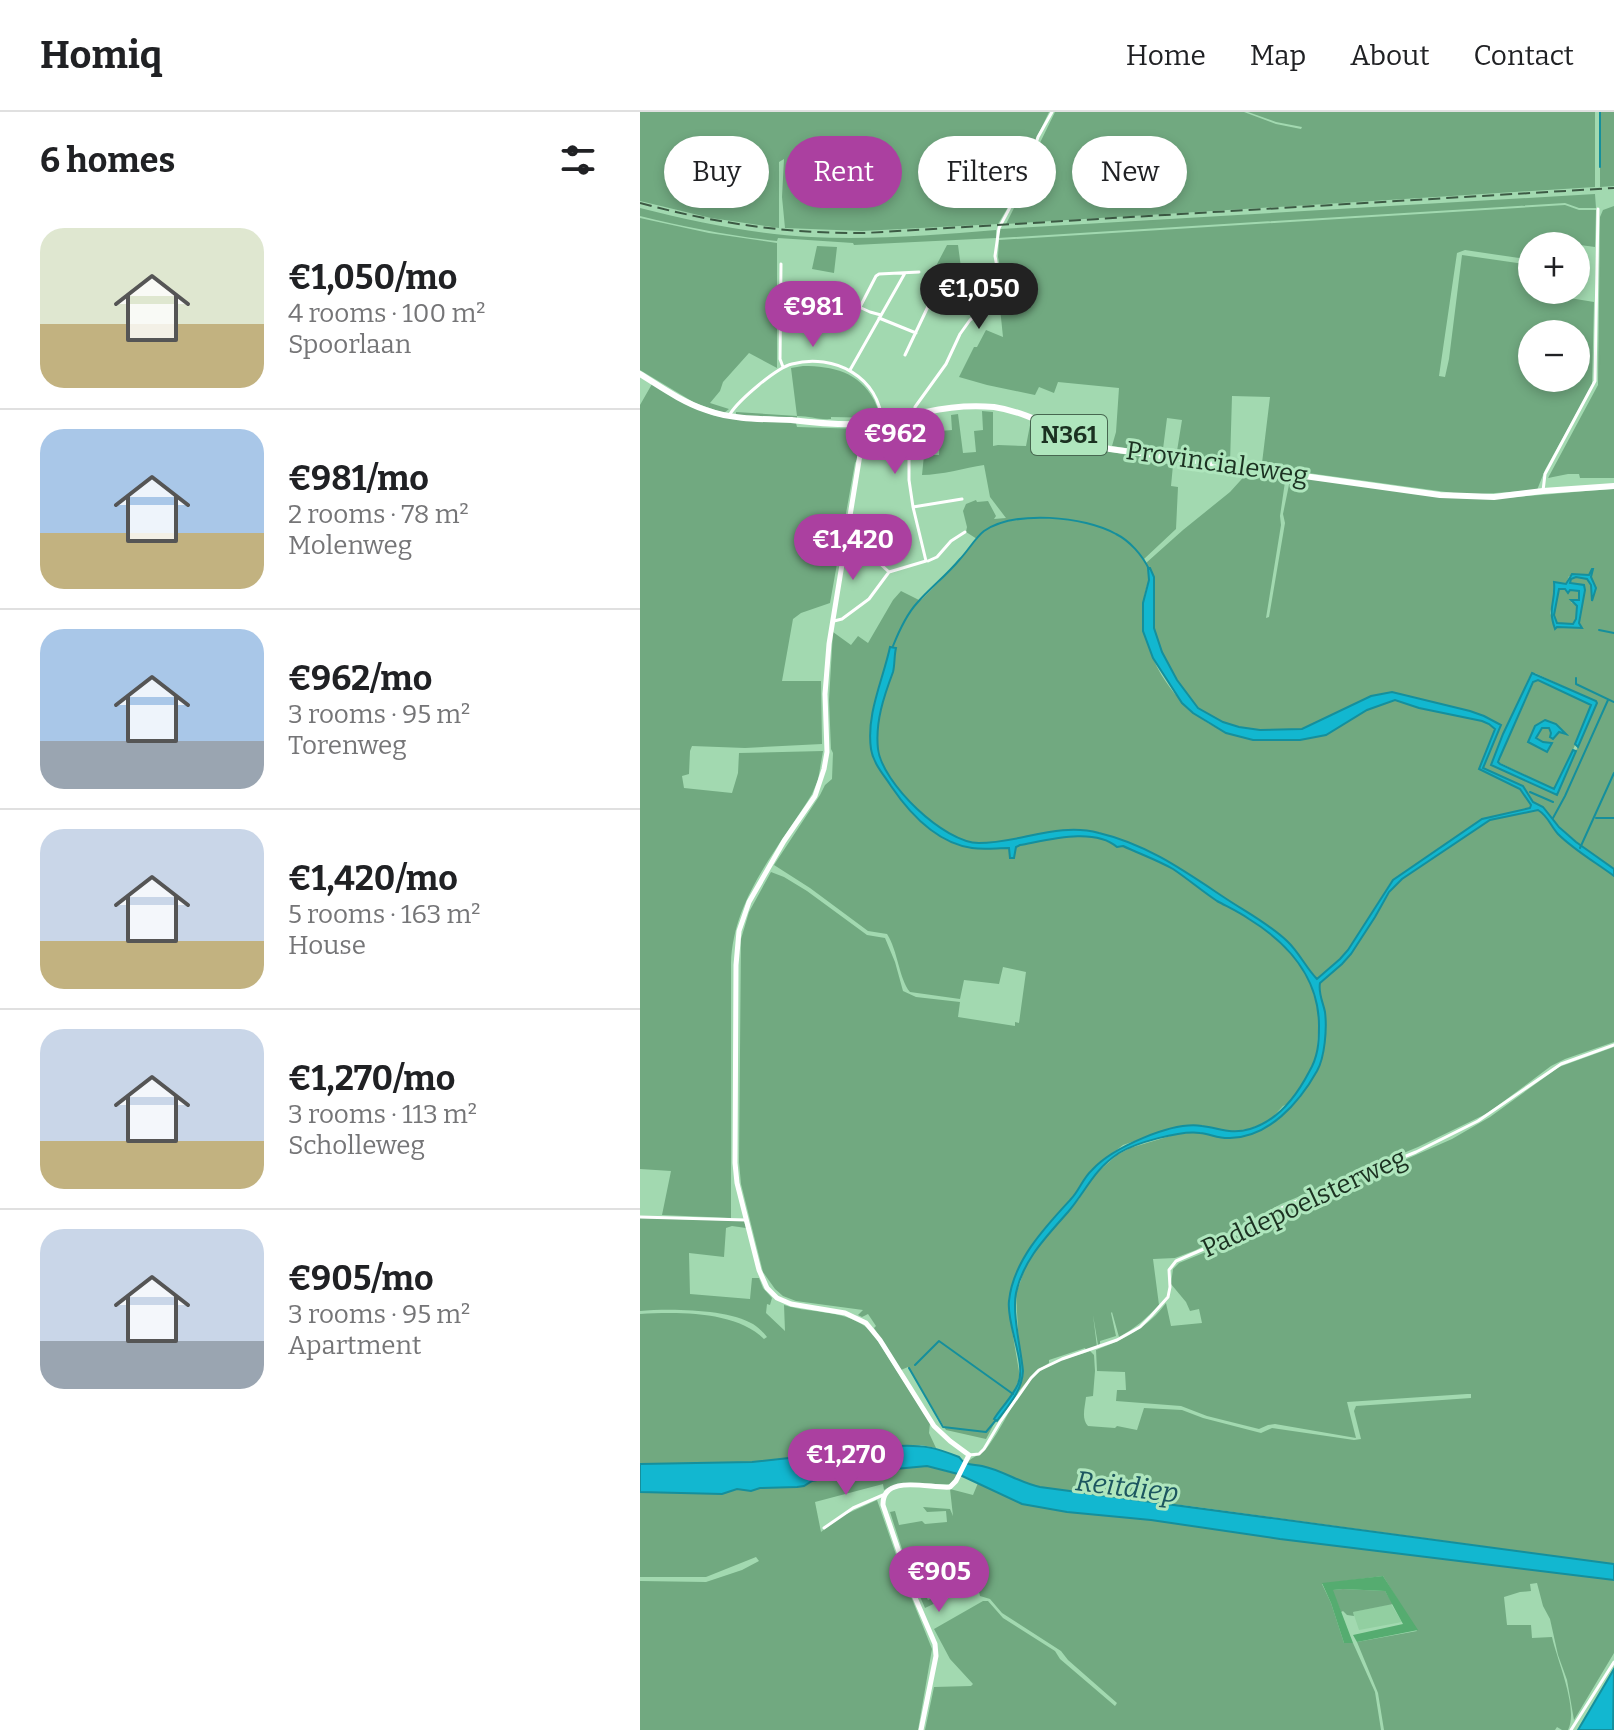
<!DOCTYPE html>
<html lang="en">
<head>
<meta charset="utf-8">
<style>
	:root { --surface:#fff; --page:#f6f6f6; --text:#202124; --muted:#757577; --line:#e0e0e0; --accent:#ab40a0 }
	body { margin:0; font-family:Bitter,serif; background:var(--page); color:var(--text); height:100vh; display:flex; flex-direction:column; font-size:30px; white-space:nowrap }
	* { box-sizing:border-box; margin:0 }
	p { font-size:26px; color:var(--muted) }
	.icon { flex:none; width:44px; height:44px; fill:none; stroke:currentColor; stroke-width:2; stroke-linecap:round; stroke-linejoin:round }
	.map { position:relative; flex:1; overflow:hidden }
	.sheet { display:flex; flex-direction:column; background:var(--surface); width:640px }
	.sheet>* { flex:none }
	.guide { position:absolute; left:24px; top:24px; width:760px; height:72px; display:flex; gap:16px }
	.buttons { position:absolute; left:878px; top:120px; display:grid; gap:16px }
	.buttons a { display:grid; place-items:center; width:72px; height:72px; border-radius:50%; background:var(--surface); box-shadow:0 4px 12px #0003; font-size:40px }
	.price { position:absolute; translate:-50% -68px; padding:0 18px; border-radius:28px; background:var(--accent); color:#fff; font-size:26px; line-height:52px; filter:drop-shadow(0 2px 4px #0008) }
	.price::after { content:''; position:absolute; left:50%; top:48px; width:24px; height:18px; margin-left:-12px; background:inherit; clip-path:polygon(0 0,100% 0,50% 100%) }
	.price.current { background:#222; color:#fff }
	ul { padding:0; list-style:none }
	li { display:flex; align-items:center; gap:24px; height:200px; padding:0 40px }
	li+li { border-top:2px solid var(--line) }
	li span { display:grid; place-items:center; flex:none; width:224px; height:160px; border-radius:24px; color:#555 }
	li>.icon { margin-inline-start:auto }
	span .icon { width:96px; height:96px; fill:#fffc; stroke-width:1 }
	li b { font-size:34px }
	h2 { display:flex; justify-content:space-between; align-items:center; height:96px; padding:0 40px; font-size:34px }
	.chip { padding:0 28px; border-radius:36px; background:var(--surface); box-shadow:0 4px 12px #0003; font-size:28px; line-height:72px }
	.chip.current { background:var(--accent); color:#fff }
	header { display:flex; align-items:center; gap:48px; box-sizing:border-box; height:112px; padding:0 40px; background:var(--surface); border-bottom:2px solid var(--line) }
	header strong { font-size:38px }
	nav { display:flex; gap:44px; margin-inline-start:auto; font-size:28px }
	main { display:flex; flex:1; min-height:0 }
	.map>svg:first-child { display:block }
	.built { fill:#92cfa1 }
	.green { fill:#71a980; fill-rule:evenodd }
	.forest { fill:#55ac70 }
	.water { fill:#12b7d0; stroke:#158f9c; stroke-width:2; fill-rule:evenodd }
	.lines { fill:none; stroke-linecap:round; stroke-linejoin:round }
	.stream { stroke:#158f9c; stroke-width:2 }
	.street { stroke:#fff; stroke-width:3 }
	.secondary { stroke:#fff; stroke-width:5 }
	.primary { stroke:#fff; stroke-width:6 }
	.rail { stroke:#3c5a44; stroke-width:2; stroke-dasharray:12 6; stroke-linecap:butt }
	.labels { text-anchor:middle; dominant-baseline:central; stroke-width:6; stroke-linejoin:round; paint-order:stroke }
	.shield { fill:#afe6bd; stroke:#476750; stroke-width:2 }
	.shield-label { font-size:24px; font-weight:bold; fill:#1b3121 }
	.street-label { font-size:26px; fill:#1b3121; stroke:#afe6bd }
	.water-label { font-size:28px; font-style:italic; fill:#1c5660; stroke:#afe6bd }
</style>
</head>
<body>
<header>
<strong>Homiq</strong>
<nav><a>Home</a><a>Map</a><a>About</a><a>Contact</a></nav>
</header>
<main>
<section class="sheet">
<h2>6 homes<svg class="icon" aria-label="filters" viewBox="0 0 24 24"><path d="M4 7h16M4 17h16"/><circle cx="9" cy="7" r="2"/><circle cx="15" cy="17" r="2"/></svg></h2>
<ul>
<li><span style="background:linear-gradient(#dfe7d0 60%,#c2b280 0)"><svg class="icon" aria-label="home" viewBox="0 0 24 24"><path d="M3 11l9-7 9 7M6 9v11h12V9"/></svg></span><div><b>€1,050/mo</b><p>4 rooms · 100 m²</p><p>Spoorlaan</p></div></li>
<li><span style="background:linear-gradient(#a9c7e8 65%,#c2b280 0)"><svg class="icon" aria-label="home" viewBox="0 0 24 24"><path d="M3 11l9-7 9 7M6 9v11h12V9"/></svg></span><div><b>€981/mo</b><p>2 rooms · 78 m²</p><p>Molenweg</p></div></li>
<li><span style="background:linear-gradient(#a9c7e8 70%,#9aa5b1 0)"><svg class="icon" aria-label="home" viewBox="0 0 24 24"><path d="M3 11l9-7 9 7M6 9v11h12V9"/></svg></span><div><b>€962/mo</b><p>3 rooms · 95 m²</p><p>Torenweg</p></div></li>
<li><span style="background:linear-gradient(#c9d6e8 70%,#c2b280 0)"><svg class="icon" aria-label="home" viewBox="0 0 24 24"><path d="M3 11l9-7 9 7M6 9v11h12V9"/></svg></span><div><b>€1,420/mo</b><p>5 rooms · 163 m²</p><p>House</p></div></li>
<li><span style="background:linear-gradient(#c9d6e8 70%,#c2b280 0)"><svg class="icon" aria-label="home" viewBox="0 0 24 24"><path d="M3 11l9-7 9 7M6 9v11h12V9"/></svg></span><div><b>€1,270/mo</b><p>3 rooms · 113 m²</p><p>Scholleweg</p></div></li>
<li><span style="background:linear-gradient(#c9d6e8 70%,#9aa5b1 0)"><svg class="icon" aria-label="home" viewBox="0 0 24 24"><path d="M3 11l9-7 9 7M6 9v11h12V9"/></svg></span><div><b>€905/mo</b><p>3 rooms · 95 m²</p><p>Apartment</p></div></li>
</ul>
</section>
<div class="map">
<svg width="974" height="1618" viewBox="0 0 974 1618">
	<rect width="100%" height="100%" fill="#a2d9b0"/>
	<path class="built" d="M751,1492L762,1510L719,1518L713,1500Z"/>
	<path class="green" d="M0,0H409L390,40L384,63L377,80L358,112L222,119L145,116L142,85L144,47L139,50V116L71,106L0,89Z
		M415,0H604L636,12L661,17L662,15L636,10L608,0H955V75L366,112L380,84L395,41Z
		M960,0H974V74L960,75Z
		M955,82L956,96H939L925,91L358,126L360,117Z
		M925,93L939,98H956L955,135L896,127L895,134H892V148L825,138L817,141L799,264L805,265L809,247L822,143L892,153L893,180L954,190L952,273L905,358L897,378L828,383L624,355L622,351L630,285L592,284L590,351L472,334L476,320L479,276L418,270L414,281L399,275L395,283L347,273L319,265L334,235H337L346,218L363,225L360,196L383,199L395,167L360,155L358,145L359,128ZM892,222H936V266H892ZM527,306L542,308L537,339L523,337Z
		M974,94V366H940L939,362H928L908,366L958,273L960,105L963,98Z
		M0,96C56,110 113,122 171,125C233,128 295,123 356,118V126L214,133L213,131L138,126L137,129C91,124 45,115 0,104Z
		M0,106L69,121L137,131V256L109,241L83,270L80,279L70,291L89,297L84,301L55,291L0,258Z
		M307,133H318L322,163L298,158L296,154Z
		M177,134L197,135L194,161L172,157Z
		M163,254C193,254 219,260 234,288C237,295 239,298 240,306L191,305V307C179,308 170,304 157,304V306L96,303V300L157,304L151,256Z
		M12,272L54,296L75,304L107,309L156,311L157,315L222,317L218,346L215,351L190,491L161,501L153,507L142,569H181L182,632L105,636L52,634L50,639L49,662L42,664L44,676L92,681L98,661L99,641L183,639L178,668L172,682C139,736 93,786 91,851V1106L22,1103L31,1059L0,1057V293Z
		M342,299L353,300V334L358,333L386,334L391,308C411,318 430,329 451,335C474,342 498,344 522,347V351L533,353L531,374L538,375L536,417L504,447L506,451L543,418L590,380L610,358L646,363L640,404L641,413L626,506L629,505L645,411L643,402L651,363L802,385C860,390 917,380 974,377V757L936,730L909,704L903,695L893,690L885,678L843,656L861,614L830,599L752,580L731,584L662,617L620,618L599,615L583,610L558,596L537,568L522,540L514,516V465L509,468C486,524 531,598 584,619C593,623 647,628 658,627C667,627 678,620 686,616C709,606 731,595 755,588C763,590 771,593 780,596C803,603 836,600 855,617L839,657L880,677L891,693L890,696L842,707L751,770L708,838L700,847L677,867L663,849L670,862V869L679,901L677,941L675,950L665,968L648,992L643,994L629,1009L609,1017L586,1020L562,1014L531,1017L483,1033L450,1059L432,1086L392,1133L375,1166L368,1195L380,1265L373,1281L354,1307L356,1308L346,1327L306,1318L268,1255L261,1258L234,1216L236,1214L228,1202L222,1205L218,1203L223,1198L156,1189L143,1184L135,1177L123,1160L101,1072L99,1050L101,827L109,800L131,760L144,765L167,779L227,823L245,826L255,850L263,879L276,885L320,890L318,905L375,914V910L379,911L386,860L363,855L359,872L324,868L320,887L270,880C259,867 258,839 247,822L228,819L170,776L134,753L180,683L185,673L192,667L193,641L191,637L189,588L193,520L211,533L218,524L228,531L253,488L261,479L279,488L282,487L312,457L337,427L326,420L327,415L323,399L326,392L336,388L337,390L348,389L356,404L354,407L366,406L350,385L344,353C325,356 301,363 282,363L284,343H299L300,319L312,318L311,303L318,302L323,341L336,340L334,319L343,318ZM952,457V486L951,472L947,466L935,465L931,467L930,471L944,474L939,511L941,516L917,515L910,501L918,472H926L929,464H949ZM895,561L955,589L957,591L917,682L851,653L863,622L889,566Z
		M919,476L939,479V489L931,490L937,494L936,507L933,512L917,511L914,503Z
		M895,567L951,593L933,638L914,677L858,650Z
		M899,698L907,704L929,732L974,764V930L925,947L911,954L848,1001L778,1035L641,1092L556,1138L535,1146L513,1147L519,1193C507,1206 494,1217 479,1225L472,1200L471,1201L476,1224L460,1229V1232L458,1233L453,1203L457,1235L446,1238L445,1236L409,1248V1251L396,1259L377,1281L381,1272L376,1182L388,1148L396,1136L439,1087L452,1065L477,1043L490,1036L537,1022L559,1020L582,1026L624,1017L660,986L677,960L684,940L685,899L679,878L680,870L702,852L711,842L753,775L762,767L843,711L850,708Z
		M974,935V1452L557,1395L405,1376C378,1371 354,1353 326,1352C333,1343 342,1344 349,1333C366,1310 376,1280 398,1261C412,1249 433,1245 450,1239L454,1243L455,1259L453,1284L446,1285C445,1295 441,1307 448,1314L475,1316L477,1314L497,1318L504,1296L542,1298L563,1306L621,1321L632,1316L714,1328L721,1327L714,1299L716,1294L831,1286V1282H827L707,1290L716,1326L635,1312L628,1313L619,1317L567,1304L541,1294L476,1289L477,1278H486L485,1260L457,1259L456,1238C483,1228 509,1215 526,1191L531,1214L562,1211L559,1197L550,1199L546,1190L531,1172L533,1157L539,1151L573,1137L655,1092L717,1069L812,1027L850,1005L919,955Z
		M0,1106L104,1109L106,1116L92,1114L86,1116L84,1145L49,1141L50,1182L110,1187L112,1166H119L123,1176L132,1186L130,1193L127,1192L126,1201L145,1219L144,1193C175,1203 206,1196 232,1220L290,1311L289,1321L296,1336L281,1333L257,1334L112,1350L0,1352V1202C39,1200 95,1199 124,1227L127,1225C123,1220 118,1215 113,1212C89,1197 28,1196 0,1199Z
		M282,1354C295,1354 306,1361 318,1362L310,1372C287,1374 265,1365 244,1378L243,1372L175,1390L181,1420L202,1404L237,1388L268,1477L292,1537L278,1618H0V1469L66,1470L102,1458L119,1449L116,1445L66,1465H0V1380L82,1382L98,1377L111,1379L120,1376H142L164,1374L172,1369L213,1361Z
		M338,1371L382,1392L427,1400L511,1408L640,1427L974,1468V1541L934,1608L927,1568L918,1543L910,1507L903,1494L897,1471L890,1472L891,1479L880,1480L864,1485L867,1513H891L892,1526L912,1525C917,1548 939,1597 928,1618H922L917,1615L915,1618H744L738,1581L717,1530L777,1519L743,1464L682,1472L691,1491L704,1531H713L735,1580L741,1618H285L294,1575L331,1574L333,1572L310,1547L294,1517L343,1489H348L363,1506L415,1539L420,1547L475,1594L477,1591L428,1548L421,1539L362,1501L350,1487L340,1484L338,1476L323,1453L281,1473L288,1488L302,1481L304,1487L285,1496L270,1462L250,1400L255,1399L259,1413L282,1409L285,1412L307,1410L306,1399L287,1400L283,1395L310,1397L313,1404L310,1377L333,1383Z
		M703,1477L745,1479L753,1492L713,1500L714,1504L707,1503L703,1499L701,1500L692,1478Z"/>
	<path class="forest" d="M743,1464L778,1518L717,1530L713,1523L763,1512L745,1479L703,1477L693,1478L713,1531H704L691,1491L682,1471Z"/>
	<path class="water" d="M508,456H510L514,465V516L522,540L537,568L558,596L583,610L599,615L620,618L662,617L731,584L752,580L830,599L844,604L861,613L843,656L883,674L893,690L903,695L919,715L936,730L974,757V764C955,750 934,738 918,722C910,713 908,704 898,698L850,708L762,767L749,780L735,805L711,842L702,852L680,871C678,881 683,890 685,900C687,916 685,945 677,959C659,991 629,1025 590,1026C580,1027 570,1022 560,1021C541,1018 495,1031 479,1041C453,1058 446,1079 428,1100C406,1125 383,1148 376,1181C372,1201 381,1238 383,1259C382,1279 369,1293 357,1309L354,1307C361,1295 372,1286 378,1272C387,1252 366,1212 369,1189C373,1149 405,1115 431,1087C439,1079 443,1066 452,1058C472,1036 532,1009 562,1014C580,1016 590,1023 610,1017C637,1009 656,985 669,960C678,945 679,931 679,914C679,866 648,831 609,807C599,800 588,795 577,789C562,779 548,767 533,757C517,748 500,742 483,734L477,735C454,715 408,728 380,733L376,735L374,746H370L369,736C357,736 344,738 332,736C297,731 270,702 251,674C244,663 233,651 231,637C226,602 243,568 250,535L256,536C254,544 255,552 253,560C244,584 235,610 238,637C242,671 304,731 339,731C380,731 418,710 459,721C506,732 543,758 582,784C604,799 628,811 647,829C659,840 666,856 677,867L700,847L708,838L753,768L842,707L890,696L891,693L880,677L839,657L855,617L849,612L842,609L779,596L755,588L727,598L686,623L660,628H613L586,621L553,601L542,591L513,546L503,519V491L509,468Z
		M952,457H953L951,465L956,476L952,489L951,473L947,467L936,465L931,467L930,471L944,473L945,478L939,511L942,516L917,515L915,517C907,494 916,491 914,470L926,472L932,462L949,463ZM919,477H925L928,481L930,478L939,479V488H931L937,494L936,507L933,512L917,511L914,503Z
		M892,561L956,589L957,591L938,635L935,632L951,593L898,568L893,570L860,645L858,650L860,652L914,677L933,638L936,639L917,683L851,653L863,622Z
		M905,608L916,612L926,622L919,620L913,627L910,625L911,621L909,616H902L896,626L903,630L912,631L907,640L888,630L895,614Z
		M257,1334C284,1333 294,1335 319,1345C325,1354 332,1352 342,1354C362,1358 380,1371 400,1375L974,1452V1468L640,1427L511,1408L427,1400L382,1392L318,1362L287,1354L213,1361L172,1369L164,1374L157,1375L120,1376L111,1379L97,1377L82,1382L0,1380V1352L112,1350Z
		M974,1557L973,1618H938Z"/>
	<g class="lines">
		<path class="stream" d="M960,55V0
			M959,518L974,521
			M253,534C259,519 266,503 277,491C290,476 307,463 320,447C327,440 336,425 344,419C375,398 444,404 476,422C490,429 502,443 509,457
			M936,566V572L974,590
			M890,680L913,690
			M913,706L925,684L968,588
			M956,706H974
			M940,736L974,661
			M275,1253L299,1229L373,1282
			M269,1256L303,1315L346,1320L356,1308"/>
		<path class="street" d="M141,152L140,247L143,255
			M141,172L195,184L230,200L241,203
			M220,195L236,164L239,162L279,160
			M142,200L186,215H189L199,186
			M239,206L276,221
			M265,243L293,184C295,183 296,181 299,180C308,179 331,194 338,200
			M210,258L265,161
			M90,302C99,288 136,256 152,252C194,241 240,265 242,311
			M275,303V295L306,252L320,222L330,208L356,188L360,183V172L355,144L359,116L383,71L398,25L412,0
			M903,379L905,362L955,269L958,97
			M273,395L322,387
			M207,431L223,436L249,460
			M288,449L297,445L311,429L325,420
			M194,509L202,507L229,487L249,460L286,449L273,395L269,368V306
			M0,1105L106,1108
			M329,1343L339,1342L344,1337L360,1310L391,1266L399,1258L422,1247L477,1228L500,1215L511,1204L528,1185L530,1175L529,1158L536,1149L573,1133L647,1093L776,1040L838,1009L921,952L974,933
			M184,1416L213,1396L243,1383
			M931,1618L974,1550"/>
		<path class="secondary" d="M225,312L189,532L185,582L187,640L184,657L175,684L144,729L109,790L99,819L96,853L95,1051L97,1071L119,1158L127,1176L137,1186L151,1192L205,1201L226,1211L240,1228L294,1314L310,1329L329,1343L316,1369L310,1375C291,1377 242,1361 243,1393L273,1481L295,1532L296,1544L281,1618"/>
		<path class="primary" d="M0,262C21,275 42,290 66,298C93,308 124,307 152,308
			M151,308C183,312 218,314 250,310C263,308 274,303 286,300C308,295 332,293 354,295C395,301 430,328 470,337L800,383L854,385L903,379L974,374"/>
		<path class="rail" d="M0,91C74,111 148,122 225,121L974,76"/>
	</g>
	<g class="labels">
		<rect class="shield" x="391" y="303" width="76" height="40" rx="6"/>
		<g class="shield-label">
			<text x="429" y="323">N361</text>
		</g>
		<g class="street-label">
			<text transform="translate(577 351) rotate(8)">Provincialeweg</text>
			<text transform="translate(664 1091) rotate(-25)">Paddepoelsterweg</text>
		</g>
		<g class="water-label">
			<text transform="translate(487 1375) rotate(7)">Reitdiep</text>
		</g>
	</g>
</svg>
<div class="buttons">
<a>+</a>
<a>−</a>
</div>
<b class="price current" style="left:339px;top:219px">€1,050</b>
<b class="price" style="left:173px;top:237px">€981</b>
<b class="price" style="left:255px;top:364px">€962</b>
<b class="price" style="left:213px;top:470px">€1,420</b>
<b class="price" style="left:206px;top:1385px">€1,270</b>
<b class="price" style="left:299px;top:1502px">€905</b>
<div class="guide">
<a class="chip">Buy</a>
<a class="chip current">Rent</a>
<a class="chip">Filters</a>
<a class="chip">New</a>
</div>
</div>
</main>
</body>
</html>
